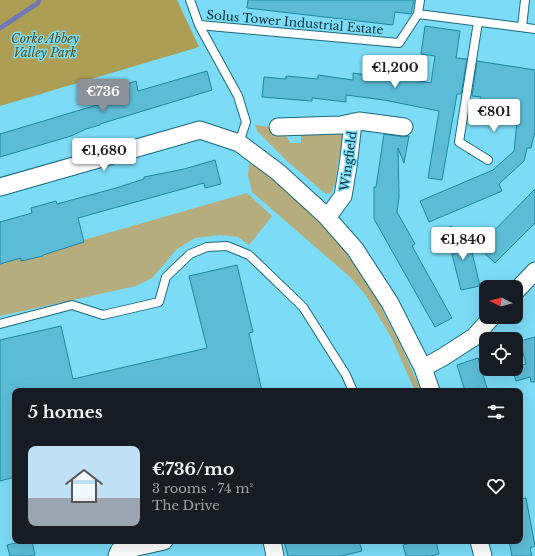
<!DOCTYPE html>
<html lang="en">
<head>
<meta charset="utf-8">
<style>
	:root { --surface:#171b24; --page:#20242c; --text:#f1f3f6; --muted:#9ea1a6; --accent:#8c9099 }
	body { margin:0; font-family:"Libre Baskerville",serif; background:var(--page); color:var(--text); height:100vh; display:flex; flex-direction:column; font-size:15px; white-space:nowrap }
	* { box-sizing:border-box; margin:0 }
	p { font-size:13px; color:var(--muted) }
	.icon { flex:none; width:22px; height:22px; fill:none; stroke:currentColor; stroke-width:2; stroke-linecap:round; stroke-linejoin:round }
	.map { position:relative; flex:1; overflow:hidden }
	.details { position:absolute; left:12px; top:388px; width:511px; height:156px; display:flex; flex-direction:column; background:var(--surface); border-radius:8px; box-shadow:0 4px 16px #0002 }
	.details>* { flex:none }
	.needle { width:26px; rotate:276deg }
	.controls { position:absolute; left:479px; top:280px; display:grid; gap:8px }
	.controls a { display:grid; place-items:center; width:44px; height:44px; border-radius:8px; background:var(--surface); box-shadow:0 4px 16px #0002; font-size:20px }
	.price { position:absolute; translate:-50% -34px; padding:0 9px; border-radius:4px; background:#fff; color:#222; font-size:13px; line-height:26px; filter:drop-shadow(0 1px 2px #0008) }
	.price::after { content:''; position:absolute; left:50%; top:24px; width:12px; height:9px; margin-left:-6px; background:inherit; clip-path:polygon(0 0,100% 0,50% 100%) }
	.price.current { background:var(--accent); color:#fff }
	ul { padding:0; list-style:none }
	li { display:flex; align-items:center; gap:12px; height:100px; padding:0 16px }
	li span { display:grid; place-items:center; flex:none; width:112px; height:80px; border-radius:8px; color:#555 }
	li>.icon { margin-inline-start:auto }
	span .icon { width:48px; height:48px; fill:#fffc; stroke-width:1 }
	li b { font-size:17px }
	h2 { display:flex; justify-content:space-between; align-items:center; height:48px; padding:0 16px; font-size:17px }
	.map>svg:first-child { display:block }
	.green { fill:#b6ad7e }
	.forest { fill:#ac9e54 }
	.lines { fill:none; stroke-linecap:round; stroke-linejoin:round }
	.stream { stroke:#7177b6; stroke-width:4.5 }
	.building { fill:#5cbcd6; stroke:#1e88a2 }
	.service-casing { stroke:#1b697c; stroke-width:10 }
	.minor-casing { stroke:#1b697c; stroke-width:19 }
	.service { stroke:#fff; stroke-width:8 }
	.minor { stroke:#fff; stroke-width:17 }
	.labels { text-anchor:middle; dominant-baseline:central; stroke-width:3; stroke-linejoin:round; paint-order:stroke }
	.street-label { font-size:12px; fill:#032f3a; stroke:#7cdbf6 }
	.park-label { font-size:12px; font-style:italic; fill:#594f16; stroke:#7cdbf6 }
</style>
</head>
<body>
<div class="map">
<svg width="535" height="556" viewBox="0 0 535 556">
	<rect width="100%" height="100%" fill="#7cdbf6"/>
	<path class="green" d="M255,125C270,127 284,127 290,143H301V135L345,133L346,147L340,150L335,183L331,193L326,194L287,161L257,131Z
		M249,163L266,174L312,214L329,230L343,248L376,298L403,350L421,391H415L391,337L365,294L350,277L252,192L248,175Z
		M247,193L272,216L249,245L238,237L220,235L195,238L177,249L152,278L136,286L0,316V264Z"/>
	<path class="forest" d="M0,0H177L199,47L0,106Z"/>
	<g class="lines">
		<path class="stream" d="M0,28L38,3L39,0"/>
	</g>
	<path class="building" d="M248,0H414L411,14L395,12L393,25L247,8Z
		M425,26L460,31L456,58L467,59L461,94H457L442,180L428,178L439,111L384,100L346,95V102L312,98V101L262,97L264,77L286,79V76L318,79V75L353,80V73L388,78L389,75L431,83L435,56L421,54Z
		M477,61L535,70V131L531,148H527L524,161L499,184L502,191L429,222L420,201L493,170L514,151L517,122L479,117L481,97L472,96Z
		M207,71L212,90L100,124V125L86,129L71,136L0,157V134L127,96L124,85L136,81L138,91Z
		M384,134L403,137L409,136L404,163L398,148L399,198L397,212L415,244L412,246L452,318L435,327L374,219V187H376Z
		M215,160L221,184L205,188L204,183L78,218L84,242L43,255V256L21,261V258L0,264V222L32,213L31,208L56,201L57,204L116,188L144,179V177L184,169Z
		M535,189V223L495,263L478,247Z
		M451,226L471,248L480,286L461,290L452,254L460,252L443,233Z
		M237,265L253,332L249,333L262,391H15V477L0,481V340L61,326L73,379L207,348L189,276Z
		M535,337V382H531L530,377L516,381L512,369H516V367L526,364L520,341Z
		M478,358L487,388L478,391H465L457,365Z
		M526,498L535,546L530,548L532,556H512L509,541H520V499Z
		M24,541H32L35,555L28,556H10L7,545Z
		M284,541H359L362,551L341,556H288Z
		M409,541H436L439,554L431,556H406L403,545L410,543Z"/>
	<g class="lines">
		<g class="service-casing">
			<path id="service" d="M190,0L199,25
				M418,14L420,0
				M478,22L459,142L488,160
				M522,27L525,0
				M239,143L246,122L238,96L199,25L399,43L418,14L535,29
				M0,324L72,305L103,315L159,302L166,277L190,254L207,247L227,246L249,255L303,307L346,375L353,391"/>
		</g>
		<g class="minor-casing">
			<path id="minor" d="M278,127L341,125L359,121L404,127
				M0,187L200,130L239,143L278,172L325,215L355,249L390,303L423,368L431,391
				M325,215L332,211L343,196L348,166L353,123
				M516,291L535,271
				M423,368L443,357L474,337L492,317
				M272,541L275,556
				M479,541L483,556
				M117,556L119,551L164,541"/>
		</g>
		<use href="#service" class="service"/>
		<use href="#minor" class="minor"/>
	</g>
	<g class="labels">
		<g class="street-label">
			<text transform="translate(295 22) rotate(5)">Solus Tower Industrial Estate</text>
			<text transform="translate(348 161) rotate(-82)">Wingfield</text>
		</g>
		<g class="park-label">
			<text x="45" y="38">Corke Abbey<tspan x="45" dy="14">Valley Park</tspan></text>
		</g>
	</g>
</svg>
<div class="controls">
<a><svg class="needle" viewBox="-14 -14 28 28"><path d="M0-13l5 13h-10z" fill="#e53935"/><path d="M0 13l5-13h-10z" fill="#9ea1a6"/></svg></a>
<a><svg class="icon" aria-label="locate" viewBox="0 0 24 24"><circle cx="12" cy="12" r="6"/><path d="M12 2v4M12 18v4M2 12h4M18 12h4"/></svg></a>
</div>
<b class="price" style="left:395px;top:89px">€1,200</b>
<b class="price current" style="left:103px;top:113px">€736</b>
<b class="price" style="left:494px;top:133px">€801</b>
<b class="price" style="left:104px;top:172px">€1,680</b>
<b class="price" style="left:463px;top:261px">€1,840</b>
<section class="details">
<h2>5 homes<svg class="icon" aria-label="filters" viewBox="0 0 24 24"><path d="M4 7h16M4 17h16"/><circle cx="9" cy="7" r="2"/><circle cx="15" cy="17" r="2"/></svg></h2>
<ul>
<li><span style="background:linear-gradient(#bfe0f5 65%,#9aa5b1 0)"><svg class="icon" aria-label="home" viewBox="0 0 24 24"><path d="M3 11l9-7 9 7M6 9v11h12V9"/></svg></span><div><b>€736/mo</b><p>3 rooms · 74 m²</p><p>The Drive</p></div><svg class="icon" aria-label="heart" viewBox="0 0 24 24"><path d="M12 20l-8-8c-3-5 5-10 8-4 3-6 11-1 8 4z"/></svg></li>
</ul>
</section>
</div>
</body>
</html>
